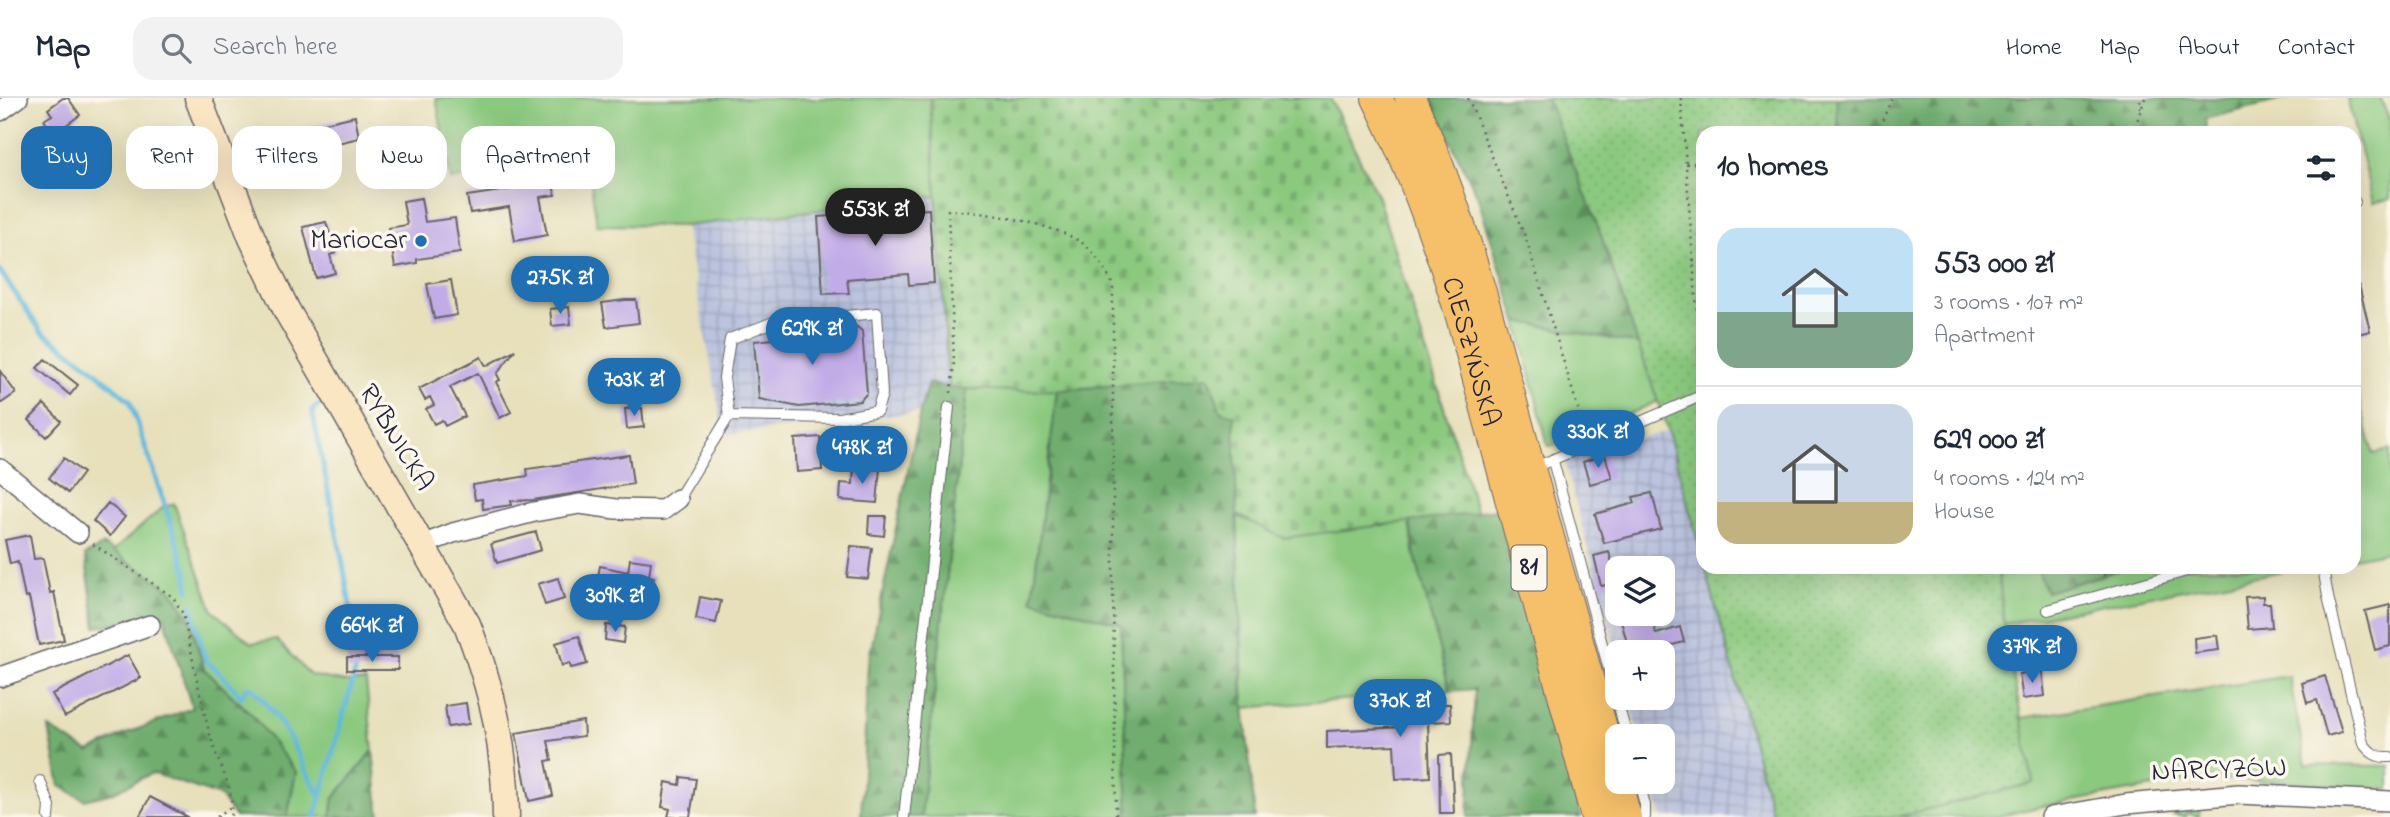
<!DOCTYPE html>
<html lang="en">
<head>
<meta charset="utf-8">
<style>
	:root { --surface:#fff; --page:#f2f2f3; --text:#1f2937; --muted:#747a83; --line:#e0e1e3; --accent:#1f6fb2 }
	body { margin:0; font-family:"Indie Flower",sans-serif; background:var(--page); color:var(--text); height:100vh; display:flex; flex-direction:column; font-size:26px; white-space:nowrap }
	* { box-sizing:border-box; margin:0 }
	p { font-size:23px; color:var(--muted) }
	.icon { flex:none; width:38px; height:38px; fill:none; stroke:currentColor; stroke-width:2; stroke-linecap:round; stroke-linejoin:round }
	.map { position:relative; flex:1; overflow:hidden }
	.sheet { position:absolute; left:1696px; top:28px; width:665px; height:448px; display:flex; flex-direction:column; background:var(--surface); border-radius:21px; box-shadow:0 7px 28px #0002 }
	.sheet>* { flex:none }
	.hud { position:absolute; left:21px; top:28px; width:665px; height:63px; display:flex; gap:14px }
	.controls { position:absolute; left:1605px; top:458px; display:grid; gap:14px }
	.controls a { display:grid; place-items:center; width:70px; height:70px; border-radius:14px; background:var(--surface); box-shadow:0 7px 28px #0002; font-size:35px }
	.price { position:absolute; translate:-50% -60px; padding:0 16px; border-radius:24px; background:var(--accent); color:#fff; font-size:23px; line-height:46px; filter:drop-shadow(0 2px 4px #0008) }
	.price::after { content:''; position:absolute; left:50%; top:42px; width:21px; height:16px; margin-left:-10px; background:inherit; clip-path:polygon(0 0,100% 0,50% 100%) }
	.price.selected { background:#222; color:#fff }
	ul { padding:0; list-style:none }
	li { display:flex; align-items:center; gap:21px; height:175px; padding:0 21px }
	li+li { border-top:2px solid var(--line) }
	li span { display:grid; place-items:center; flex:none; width:196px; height:140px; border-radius:21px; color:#555 }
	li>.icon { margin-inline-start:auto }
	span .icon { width:84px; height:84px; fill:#fffc; stroke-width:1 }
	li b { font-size:30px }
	h2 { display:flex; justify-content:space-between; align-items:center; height:84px; padding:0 21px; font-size:30px }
	.pill { padding:0 24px; border-radius:21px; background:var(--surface); box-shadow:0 7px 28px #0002; font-size:24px; line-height:63px }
	.pill.selected { background:var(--accent); color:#fff }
	header { display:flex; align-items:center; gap:42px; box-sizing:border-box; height:98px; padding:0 35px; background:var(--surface); border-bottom:2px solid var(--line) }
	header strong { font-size:33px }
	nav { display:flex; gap:38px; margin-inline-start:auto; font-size:24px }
	.search { width:490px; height:63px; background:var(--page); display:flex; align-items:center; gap:18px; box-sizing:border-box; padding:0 24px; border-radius:21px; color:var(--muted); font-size:26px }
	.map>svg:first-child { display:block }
	.industrial { fill:url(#industrial-grid); fill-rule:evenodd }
	.grass { fill:#8bc97f; stroke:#56765d; stroke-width:2 }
	.forest { fill:url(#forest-firs); stroke:#496854; stroke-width:2 }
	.cemetery { fill:url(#cemetery-stones); stroke:#56765d; stroke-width:2 }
	.garden { fill:url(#garden-dots); stroke:#56765d; stroke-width:2 }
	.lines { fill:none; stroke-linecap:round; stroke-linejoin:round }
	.stream { stroke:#60b8dd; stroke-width:5 }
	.building { fill:#c1ace7 }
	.lane-casing { stroke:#676468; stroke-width:12 }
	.street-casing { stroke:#676468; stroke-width:22 }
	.secondary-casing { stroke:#676468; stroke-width:29 }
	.primary-casing { stroke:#676468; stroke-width:32 }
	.path { stroke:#676468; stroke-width:2.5; stroke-dasharray:2 5; stroke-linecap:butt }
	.lane { stroke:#fff; stroke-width:10 }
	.street { stroke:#fff; stroke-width:19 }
	.secondary { stroke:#fbe6c4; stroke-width:26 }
	.primary { stroke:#f6c06b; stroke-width:30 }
	.poi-dot { fill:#1f6fb2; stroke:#fbf7ec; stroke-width:2.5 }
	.labels { text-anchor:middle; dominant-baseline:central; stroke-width:7; stroke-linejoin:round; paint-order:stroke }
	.shield { fill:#fbf7ec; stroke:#636270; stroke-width:2 }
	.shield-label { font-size:26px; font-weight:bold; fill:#22223b }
	.poi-label { font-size:28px; fill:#22223b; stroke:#fbf7ec; text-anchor:end }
	.street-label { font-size:28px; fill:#22223b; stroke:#fbf7ec }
</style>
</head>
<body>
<header>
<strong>Map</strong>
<div class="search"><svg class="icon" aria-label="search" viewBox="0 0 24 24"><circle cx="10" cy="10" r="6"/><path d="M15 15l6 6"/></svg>Search here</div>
<nav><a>Home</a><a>Map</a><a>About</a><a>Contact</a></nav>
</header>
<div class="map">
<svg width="2390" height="719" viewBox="0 0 2390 719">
	<defs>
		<pattern id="industrial-grid" width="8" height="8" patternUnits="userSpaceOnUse" patternTransform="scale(1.75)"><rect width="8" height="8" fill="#bbc3de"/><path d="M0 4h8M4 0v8" fill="none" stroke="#a0a7bf"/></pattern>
		<pattern id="forest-firs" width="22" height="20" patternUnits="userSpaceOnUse" patternTransform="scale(1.75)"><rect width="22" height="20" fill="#70ad6e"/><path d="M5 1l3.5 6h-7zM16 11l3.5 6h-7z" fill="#5c8c5c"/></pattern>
		<pattern id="cemetery-stones" width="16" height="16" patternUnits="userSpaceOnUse" patternTransform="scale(1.75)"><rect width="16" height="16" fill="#8bc97f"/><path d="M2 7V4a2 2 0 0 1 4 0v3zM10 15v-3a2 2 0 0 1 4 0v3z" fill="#78ac6f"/></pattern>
		<pattern id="garden-dots" width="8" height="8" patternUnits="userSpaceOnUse" patternTransform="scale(1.75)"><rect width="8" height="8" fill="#8bc97f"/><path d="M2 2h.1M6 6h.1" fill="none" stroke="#78ac6f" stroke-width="1.8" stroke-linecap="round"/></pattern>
	</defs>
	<rect width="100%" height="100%" fill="#fbf7ec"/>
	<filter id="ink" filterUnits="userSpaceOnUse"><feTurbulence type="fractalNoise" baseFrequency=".0143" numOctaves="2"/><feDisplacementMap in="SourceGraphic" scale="14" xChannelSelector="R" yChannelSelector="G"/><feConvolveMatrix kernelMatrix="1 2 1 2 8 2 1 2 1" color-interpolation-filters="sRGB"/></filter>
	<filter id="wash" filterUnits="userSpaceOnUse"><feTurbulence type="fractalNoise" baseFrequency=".00686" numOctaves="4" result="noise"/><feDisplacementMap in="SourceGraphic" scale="28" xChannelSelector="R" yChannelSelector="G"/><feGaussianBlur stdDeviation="1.57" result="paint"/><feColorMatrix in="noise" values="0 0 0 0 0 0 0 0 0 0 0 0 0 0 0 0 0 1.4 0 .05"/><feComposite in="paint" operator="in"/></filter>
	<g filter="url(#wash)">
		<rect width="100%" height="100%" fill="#e7e0bb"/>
		<path class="industrial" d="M937,98L949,290L929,285L920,314L724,337L685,128Z
			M1668,333L1703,461V469H1705L1773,719H1662L1652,684H1662V639H1640L1629,600H1662V555L1617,556L1564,361ZM1617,471H1662V516H1617Z"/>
		<path class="grass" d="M436,0H1330L1377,97L1477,415L1411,423L1414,453L1450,593L1244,610L1237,418L1249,423L1237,417L1234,317L967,99L937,98L685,128L597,127L586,53L451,82Z
			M2347,0H2380L2390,23V101L2373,105Z
			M1517,223L1638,246L1658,303L1564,346L1548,348Z
			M2354,280L2373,356L2390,352V453L2354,460Z
			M967,291L1057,292L1032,501L1121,525L1128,719H921Z
			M174,405L213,513L251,545L276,541L310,577L345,584L366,583L373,653L334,700L331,719H287L296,674L251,616L204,571L189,518L113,453L162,410Z
			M1998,469H2037L2046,494L2128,469H2304L2004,526Z
			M2289,578L2306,667L2390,668V692L2301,684L2199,681L2038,709L1996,719H1896L2033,685L2021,620Z
			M2200,708L2199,719L2187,715L2186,719L2173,717L2176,709Z"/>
		<path class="forest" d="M1429,0H1547L1598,128L1638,246L1517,223L1477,97Z
			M1836,0H2289L2205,21L2207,35H1838Z
			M1209,279L1221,313L1234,317L1242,586L1255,719H1128L1121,526L1032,502L1057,292Z
			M928,285L949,290L967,291L921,719H861L868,565L920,314Z
			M1501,410L1581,719H1468L1475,591L1450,593L1414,453L1410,423Z
			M104,447L172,493L189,518L204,571L251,616L296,674L287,719H235L220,698L152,675L112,695L85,702L60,688L49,630L89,654L123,637L192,610L164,518L96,529L85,457Z
			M2037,469H2128L2046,494Z
			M373,653L380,719H331L334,700Z"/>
		<path class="cemetery" d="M930,0H1330L1377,97L1477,415L1283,440L1237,417L1234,317L1221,313L1209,279L1057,292L1015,293L949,290Z"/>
		<path class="garden" d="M1547,0H1836L1838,35H1703V461L1668,333L1598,128Z
			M1705,469H1998L2004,526L2033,685L1896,719H1773Z"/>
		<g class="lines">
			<path class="stream" d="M0,173L41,233L88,267L130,303L186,471L189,492
				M191,507L206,563C221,573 229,586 241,599L246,590L251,589C266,604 280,622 291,642C300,661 307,678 320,695
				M315,719L359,560L342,461L312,312L322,305"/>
		</g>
		<g id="blocks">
			<path class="building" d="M63,0H68L80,17L54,36L44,22L52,17L48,11Z
				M355,18L359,40L308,52L309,59H306L311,84L295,88L294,84H291L281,42L300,38L298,31Z
				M551,72L555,97L540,99L547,137L515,143L509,109L470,115L467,98L514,91L512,84L533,81L532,75Z
				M421,100L425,124L455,120L460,155L417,161V165L395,169L388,130L407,127L403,103Z
				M929,111L934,185L909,187L908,176L847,181L849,195L823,196L818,119Z
				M326,124L336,155L330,157L335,175L316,180L303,129Z
				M451,182L457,217L434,221L427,186Z
				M2354,187H2359L2370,233L2354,237Z
				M625,202H636L639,225L606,229L602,205Z
				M569,209L571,226L552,228L550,211Z
				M853,226L862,233L867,295L860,303L799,309L759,301L754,243L783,240V233Z
				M515,252L497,276L500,282L496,284L511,314L500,320L478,275L450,289L465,318L445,328L442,322L434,326L426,311L434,307L430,299L425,302L419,291L481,259L486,268Z
				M45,261L78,287L70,297L37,270Z
				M0,273L16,295L0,306Z
				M44,306L61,323L46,339L29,322Z
				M642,310L644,329L627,331L625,311Z
				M820,339L822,372L797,374L795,341Z
				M629,357L633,386L533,402L511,403L512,407L483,411L482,401L475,402L473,387L528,378L527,371Z
				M1605,357L1612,380L1590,386L1583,364Z
				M64,360L83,375L68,395L49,380Z
				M854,367L880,370L877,405L840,402L841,385L853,386Z
				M1652,395L1661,431L1604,445L1595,416L1635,405L1633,399Z
				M108,405L125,419L110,438L93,423Z
				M869,418H886L884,438L868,436Z
				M536,434L541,452L497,465L491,446Z
				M30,437L34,461L43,460L50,495L54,494L64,542L39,547L29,499L25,500L18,464L10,466L5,442Z
				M851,448L872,450L868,481L847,479Z
				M1609,454L1617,485L1601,488L1594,458Z
				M630,461L651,464L649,478L654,479L652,490L623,486L621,499L595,494L600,468L628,474Z
				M558,480L564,501L545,507L538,486Z
				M2263,498V505H2270L2272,529L2248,531L2245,499Z
				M700,499L721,503L716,525L696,521Z
				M2390,507V548L2375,552L2365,513Z
				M1619,516H1651L1656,536L1680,529L1684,544L1656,551L1657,555H1630Z
				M396,518L399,547L386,548L383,520Z
				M606,527L625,529L623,545L605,542Z
				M2217,537L2219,552L2195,555L2194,540Z
				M579,538L587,566L571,570L569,565L562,568L556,545Z
				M128,557L141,580L65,619L52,596Z
				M347,559H398V572H347Z
				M2042,573L2045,598L2023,601L2019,576Z
				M2325,578L2342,634L2327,638L2317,602L2307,605L2302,585Z
				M466,605L469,626L448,629L445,608Z
				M1440,606H1450L1451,623L1428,624L1430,679L1396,681L1394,647L1327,650V633L1403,629L1402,609Z
				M583,623L584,638L548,643L552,662L546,663L553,698L529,703L516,635Z
				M1451,656L1454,715H1440L1439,657Z
				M681,679L696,681L690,719H668L670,711L662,709L666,684L680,687Z
				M150,699L188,719H139Z"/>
		</g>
	</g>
	<g filter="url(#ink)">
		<use href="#blocks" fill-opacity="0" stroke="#676468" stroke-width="2"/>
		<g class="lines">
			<g class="lane-casing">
				<path id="lane" d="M2354,104H2355
					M1553,363L1627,639
					M1533,370L1703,297
					M678,401L729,318L839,320L877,313L882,296L877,215L771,225L730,241L724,280L729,318
					M2323,469L2328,499L2363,645C2370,655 2377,660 2390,659
					M2048,512L2201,469
					M40,683L50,708L49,719
					M1639,684L1645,707V719
					M904,719L949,309"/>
			</g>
			<g class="street-casing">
				<path id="street" d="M0,13L18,0
					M0,371L78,435
					M422,447L453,435L534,414L580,406L616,411L663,412L678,401
					M0,579L150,527
					M2051,719L2126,706L2239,696L2390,703"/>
			</g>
			<g class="secondary-casing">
				<path id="secondary" d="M198,0L252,140L287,213L467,526C493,594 505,646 506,719"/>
			</g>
			<g class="primary-casing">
				<g id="primary">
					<path id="s1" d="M1377,0C1413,72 1439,145 1462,222L1596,719"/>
					<path d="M1410,0C1464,117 1495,243 1529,367C1561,484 1595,601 1626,719"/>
				</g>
			</g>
			<path class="path" d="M1468,0L1526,141L1585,333
				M1681,0L1697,214L1703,242
				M2140,11V0
				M1877,35L1892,0
				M2133,35L2145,0
				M1686,66L1703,64
				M1693,162L1703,161
				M951,295L954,264L948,112C984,114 1056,125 1085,147C1097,157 1106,174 1113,187V491L1116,719
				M93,446L173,499L183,516C193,559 200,604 213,647C221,672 235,692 231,719
				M2103,469L2105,481
				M217,719L233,707"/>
			<use href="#lane" class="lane"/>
			<use href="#street" class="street"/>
			<use href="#secondary" class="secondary"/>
			<use href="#primary" class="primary"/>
		</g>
	</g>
	<circle class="poi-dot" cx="421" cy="143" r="7"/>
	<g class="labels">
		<rect class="shield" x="1511.5" y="447.5" width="35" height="45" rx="5"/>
		<g class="shield-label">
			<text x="1529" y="470">81</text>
		</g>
		<g class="poi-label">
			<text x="407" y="143">Mariocar</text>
		</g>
		<g class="street-label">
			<text stroke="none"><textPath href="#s1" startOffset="271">CIESZYŃSKA</textPath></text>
			<text transform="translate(395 340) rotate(59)">RYBNICKA</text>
			<text transform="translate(2219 673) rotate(-2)">NARCYZÓW</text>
		</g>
	</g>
</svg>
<div class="controls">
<a><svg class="icon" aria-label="layers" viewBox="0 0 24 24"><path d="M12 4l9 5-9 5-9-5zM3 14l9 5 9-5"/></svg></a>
<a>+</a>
<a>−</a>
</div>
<b class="price selected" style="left:875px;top:150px">553K zł</b>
<b class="price" style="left:560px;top:218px">275K zł</b>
<b class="price" style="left:812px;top:269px">629K zł</b>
<b class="price" style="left:634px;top:320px">703K zł</b>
<b class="price" style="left:1598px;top:372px">330K zł</b>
<b class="price" style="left:862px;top:388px">478K zł</b>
<b class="price" style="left:615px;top:536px">309K zł</b>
<b class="price" style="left:372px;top:566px">664K zł</b>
<b class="price" style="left:2032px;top:587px">379K zł</b>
<b class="price" style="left:1400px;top:641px">370K zł</b>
<div class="hud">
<a class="pill selected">Buy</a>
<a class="pill">Rent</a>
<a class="pill">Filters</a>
<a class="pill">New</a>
<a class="pill">Apartment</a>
</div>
<section class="sheet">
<h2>10 homes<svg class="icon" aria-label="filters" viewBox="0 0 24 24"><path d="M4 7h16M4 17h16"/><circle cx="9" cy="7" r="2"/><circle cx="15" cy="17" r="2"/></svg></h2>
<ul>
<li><span style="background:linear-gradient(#bfe0f5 60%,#7fa58c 0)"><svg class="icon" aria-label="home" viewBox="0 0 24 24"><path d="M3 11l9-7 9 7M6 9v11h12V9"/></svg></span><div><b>553 000 zł</b><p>3 rooms · 107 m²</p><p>Apartment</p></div></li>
<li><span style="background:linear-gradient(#c9d6e8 70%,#c2b280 0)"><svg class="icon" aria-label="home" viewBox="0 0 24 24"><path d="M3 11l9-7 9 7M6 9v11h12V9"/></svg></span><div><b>629 000 zł</b><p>4 rooms · 124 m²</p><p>House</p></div></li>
</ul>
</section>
</div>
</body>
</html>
